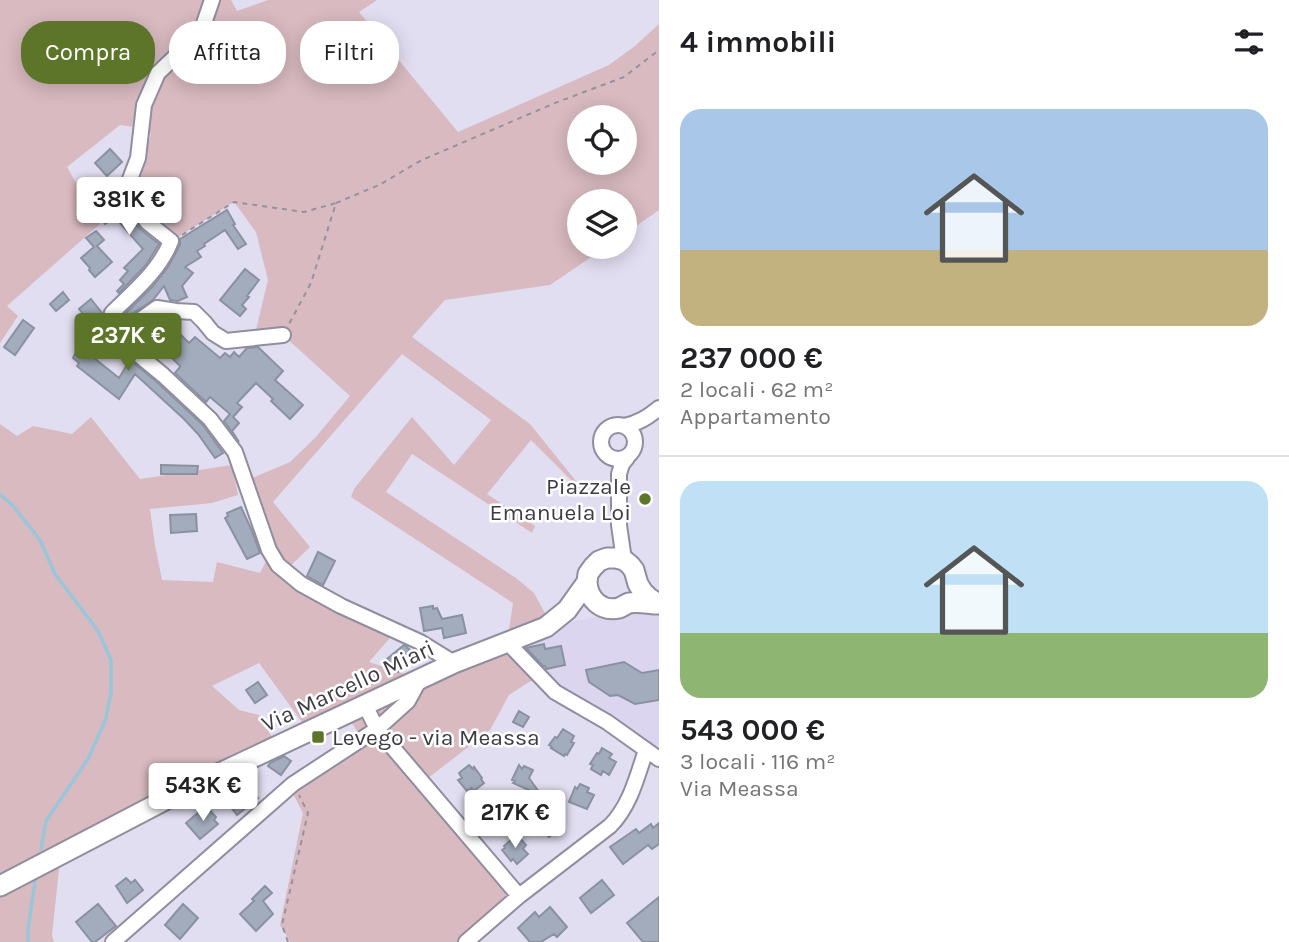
<!DOCTYPE html>
<html lang="it">
<head>
<meta charset="utf-8">
<style>
	:root { --surface:#fff; --page:#f2f2f2; --text:#202124; --muted:#757577; --line:#e0e0e0; --accent:#5c7528 }
	body { margin:0; font-family:Karla,sans-serif; background:var(--page); color:var(--text); height:100vh; display:flex; flex-direction:column; font-size:26px; white-space:nowrap }
	* { box-sizing:border-box; margin:0 }
	p { font-size:23px; color:var(--muted) }
	.icon { flex:none; width:38px; height:38px; fill:none; stroke:currentColor; stroke-width:2; stroke-linecap:round; stroke-linejoin:round }
	.map { position:relative; flex:1; overflow:hidden }
	.sheet { display:flex; flex-direction:column; background:var(--surface); width:630px }
	.sheet>* { flex:none }
	.banner { position:absolute; left:21px; top:21px; width:532px; height:63px; display:flex; gap:14px }
	.buttons { position:absolute; left:567px; top:105px; display:grid; gap:14px }
	.buttons a { display:grid; place-items:center; width:70px; height:70px; border-radius:50%; background:var(--surface); box-shadow:0 4px 18px #0003; font-size:35px }
	.price { position:absolute; translate:-50% -60px; padding:0 16px; border-radius:7px; background:#fff; color:#222; font-size:23px; line-height:46px; filter:drop-shadow(0 2px 4px #0008) }
	.price::after { content:''; position:absolute; left:50%; top:42px; width:21px; height:16px; margin-left:-10px; background:inherit; clip-path:polygon(0 0,100% 0,50% 100%) }
	.price.on { background:var(--accent); color:#fff }
	ul { padding:0; list-style:none }
	li { display:grid; align-content:center; gap:14px; height:371px; padding:0 21px }
	li+li { border-top:2px solid var(--line) }
	li span { display:grid; place-items:center; height:217px; border-radius:21px; color:#555 }
	li>.icon { margin-inline-start:auto }
	span .icon { width:126px; height:126px; fill:#fffc; stroke-width:1 }
	li b { font-size:30px }
	h2 { display:flex; justify-content:space-between; align-items:center; height:84px; padding:0 21px; font-size:30px }
	.tag { padding:0 24px; border-radius:28px; background:var(--surface); box-shadow:0 4px 18px #0003; font-size:24px; line-height:63px }
	.tag.on { background:var(--accent); color:#fff }
	main { display:flex; flex:1; min-height:0 }
	.map>svg:first-child { display:block }
	.built { fill:#dbd5f0 }
	.green { fill:#d8bac0; fill-rule:evenodd }
	.lines { fill:none; stroke-linecap:round; stroke-linejoin:round }
	.stream { stroke:#9ac6da; stroke-width:3.5 }
	.building { fill:#a3acbd; stroke:#8992a2; stroke-width:2 }
	.minor-casing { stroke:#918d9f; stroke-width:18 }
	.major-casing { stroke:#918d9f; stroke-width:23 }
	.path { stroke:#9592a0; stroke-width:2; stroke-dasharray:5 5; stroke-linecap:butt }
	.minor { stroke:#fff; stroke-width:14 }
	.major { stroke:#fff; stroke-width:19 }
	.poi-dot { fill:#5c7528; stroke:#fff; stroke-width:2.5 }
	.labels { text-anchor:middle; dominant-baseline:central; stroke-width:5; stroke-linejoin:round; paint-order:stroke }
	.poi-label { font-size:23px; fill:#3d3b43; stroke:#fff; text-anchor:end }
	.street-label { font-size:23px; fill:#3d3b43; stroke:#fff }
</style>
</head>
<body>
<main>
<div class="map">
<svg width="659" height="942" viewBox="0 0 659 942">
	<rect width="100%" height="100%" fill="#e2def1"/>
	<path class="built" d="M659,604V746L647,749L557,692L508,643L552,626Z"/>
	<path class="green" d="M0,0H231L237,11L268,0H377L359,12L458,132L609,65L635,46L659,24V210L625,234V201H579V247H606L550,285L445,300L412,337L530,424L592,501L531,440L487,494L535,526L532,533L412,454L386,492L516,578L534,593L552,626L509,642L540,675L509,695L490,730L423,782L519,896L466,942H290L280,925L303,813L291,790L362,739L347,715L310,733L259,663L212,686L239,710L259,715L279,749L60,860L52,935L54,942H0V424L17,436L33,426L72,434L91,417L140,479L232,465L238,495L212,503L150,509L155,545L162,580L213,582L217,562L260,573L272,549L252,478L290,462L315,438L350,396L283,335L254,338L268,280L256,232L234,202L175,239L135,189L151,134L134,127L120,125L67,167L100,224L7,306L18,316L0,343ZM579,117H625V163H579ZM402,354L491,420L454,465L412,417L354,489L351,497L513,603L507,643L420,679L369,662L396,631L285,571L310,547L273,502Z"/>
	<g class="lines">
		<path class="stream" d="M0,494L14,507L40,540L55,574L98,631L111,660V693L105,721L88,759L46,821L41,849
			M28,942V929L36,875"/>
	</g>
	<path class="building" d="M110,149L122,162L107,176L95,163Z
		M119,194L123,205L139,228L159,244L146,265L119,293L117,291L124,284L120,280L128,271L124,268L143,249L115,217L105,224L96,212Z
		M227,210L235,224L233,225L246,244L238,249L225,230L204,244L205,246L197,251L201,257L185,267L193,273L182,286L187,297L178,301L170,300L164,286L153,300L126,318L124,315L152,287L168,267L180,245V239Z
		M96,231L104,240L97,246L112,262L95,277L89,270L90,268L81,258L94,247L86,238Z
		M245,269L259,280L247,296L249,297L242,305L246,309L240,316L220,300Z
		M63,292L69,300L56,311L50,304Z
		M91,299L102,313L113,334L89,354L119,378L130,360L157,382L203,425L223,453L215,458L198,434L184,419L135,374L119,399L77,366L79,363L73,358L79,346L95,329L79,309Z
		M159,318L164,319L171,325L141,344L136,340L135,336Z
		M23,320L34,328L15,355L4,347Z
		M180,334L189,343L195,337L220,358L225,353L230,357L234,352L239,357L247,348L258,347L283,371L275,380L303,405L290,419L271,401L273,399L256,383L237,403L242,407L233,417L239,423L232,431L239,442L224,421L230,414L210,397L206,402L175,373L180,367V366L164,350Z
		M161,465L198,466L197,474H161Z
		M241,507L252,531L260,553L247,559L225,518L228,516L227,513Z
		M196,514L197,531L171,533L170,515Z
		M318,552L335,561L323,585L307,576Z
		M433,606V609L437,608L442,619L462,615L466,633L444,638L442,628L424,631L420,608Z
		M544,644L545,649L561,646L565,665L546,669L545,666H543L526,648Z
		M404,645L407,647L416,657L398,672L387,659Z
		M624,662L642,673L659,670V700L635,704L618,695L610,696L589,682L586,670Z
		M258,682L267,695L255,703L246,690Z
		M519,711L529,717L523,727L513,722Z
		M563,729L574,736L571,742L574,743L567,755L565,754L564,756L551,748L552,747L549,745L555,737L557,738Z
		M602,748L612,754L609,758L616,762L609,775L603,771L601,775L591,769L593,765L590,764L597,753L599,754Z
		M284,756L291,761L281,775L268,766L270,763Z
		M469,765L473,769L474,767L482,778L481,779L484,783L474,791L471,788L467,791L458,780L462,778L459,773Z
		M519,765L522,769L524,766L533,770L529,778L542,796L513,783L515,781L512,780Z
		M245,781L258,798L237,815L224,798Z
		M580,784L589,788L587,792L594,795L587,809L569,802L575,787L577,789Z
		M495,802L499,806L501,805L509,813L507,815L509,817L499,826L496,824L492,828L482,818L489,811L488,809Z
		M206,806L216,817L214,820L218,824L200,839L186,823Z
		M553,810L559,819L555,822L560,829L549,837L544,831L540,834L534,824L537,822L535,820L546,812L548,814Z
		M659,823V844L652,849L648,845L623,864L610,847L636,829L639,833L651,824L653,828Z
		M514,837L516,840L519,837L526,845L523,849L528,854L517,864L513,859L511,861L502,850L505,848L504,846Z
		M126,878L131,883L135,880L143,890L127,903L116,886Z
		M602,880L614,895L591,913L580,898Z
		M265,886L272,893L263,901L273,914L256,931L240,914L254,901L252,899Z
		M659,897V942H643L627,923Z
		M98,904L116,926L95,942H92L76,922Z
		M183,904L198,918L180,939L165,925Z
		M550,907L567,927L557,937L554,934L541,942H530L518,928L535,912L539,917Z"/>
	<g class="lines">
		<g class="minor-casing">
			<path id="minor" d="M212,0L201,32L158,73L144,105L138,158L127,187L131,200L147,222L171,241C160,270 133,292 112,313L123,332L157,308L176,311L194,312L204,322L213,333L226,341L283,335
				M123,332L128,346L163,375L210,419L235,452L269,550L278,565L301,584L341,606L420,642L454,663
				M601 442a17 17 0 1 1 34 0a17 17 0 1 1-34 0Z
				M624,426C639,423 648,417 659,408
				M624,560L619,525V474L622,464L627,458
				M508,643L555,692L607,722L659,759
				M365,705L377,729L519,896
				M113,942L293,784L377,729L408,701L420,679
				M466,942L519,896L610,826C630,806 637,777 646,750"/>
		</g>
		<g class="major-casing">
			<path id="major" d="M587,582C588,599 601,612 619,608C622,607 626,604 629,603C638,601 650,604 659,604
				M0,886L186,789L454,663L546,627L567,610L587,582L588,574L593,567L599,561L607,558H616L624,560L630,565L634,570L638,584L643,592L649,598L659,604"/>
		</g>
		<path class="path" d="M336,203L379,185L422,160L555,103L624,77L659,50
			M182,235L234,202L304,212L336,203L311,283L289,324
			M288,942L282,925L308,813L299,795"/>
		<use href="#minor" class="minor"/>
		<use href="#major" class="major"/>
	</g>
	<g class="poi-dot">
		<circle cx="645" cy="499" r="7"/>
		<rect x="311" y="730" width="14" height="14" rx="3.5"/>
	</g>
	<g class="labels">
		<g class="poi-label">
			<text x="631" y="486">Piazzale<tspan x="631" dy="26">Emanuela Loi</tspan></text>
			<text x="332" y="737" text-anchor="start">Levego - via Meassa</text>
		</g>
		<g class="street-label">
			<text transform="translate(348 686) rotate(-25)">Via Marcello Miari</text>
		</g>
	</g>
</svg>
<div class="buttons">
<a><svg class="icon" aria-label="locate" viewBox="0 0 24 24"><circle cx="12" cy="12" r="6"/><path d="M12 2v4M12 18v4M2 12h4M18 12h4"/></svg></a>
<a><svg class="icon" aria-label="layers" viewBox="0 0 24 24"><path d="M12 4l9 5-9 5-9-5zM3 14l9 5 9-5"/></svg></a>
</div>
<b class="price" style="left:129px;top:237px">381K €</b>
<b class="price on" style="left:128px;top:373px">237K €</b>
<b class="price" style="left:203px;top:823px">543K €</b>
<b class="price" style="left:515px;top:850px">217K €</b>
<div class="banner">
<a class="tag on">Compra</a>
<a class="tag">Affitta</a>
<a class="tag">Filtri</a>
</div>
</div>
<section class="sheet">
<h2>4 immobili<svg class="icon" aria-label="filters" viewBox="0 0 24 24"><path d="M4 7h16M4 17h16"/><circle cx="9" cy="7" r="2"/><circle cx="15" cy="17" r="2"/></svg></h2>
<ul>
<li><span style="background:linear-gradient(#a9c7e8 65%,#c2b280 0)"><svg class="icon" aria-label="home" viewBox="0 0 24 24"><path d="M3 11l9-7 9 7M6 9v11h12V9"/></svg></span><div><b>237 000 €</b><p>2 locali · 62 m²</p><p>Appartamento</p></div></li>
<li><span style="background:linear-gradient(#bfe0f5 70%,#8fb573 0)"><svg class="icon" aria-label="home" viewBox="0 0 24 24"><path d="M3 11l9-7 9 7M6 9v11h12V9"/></svg></span><div><b>543 000 €</b><p>3 locali · 116 m²</p><p>Via Meassa</p></div></li>
</ul>
</section>
</main>
</body>
</html>
